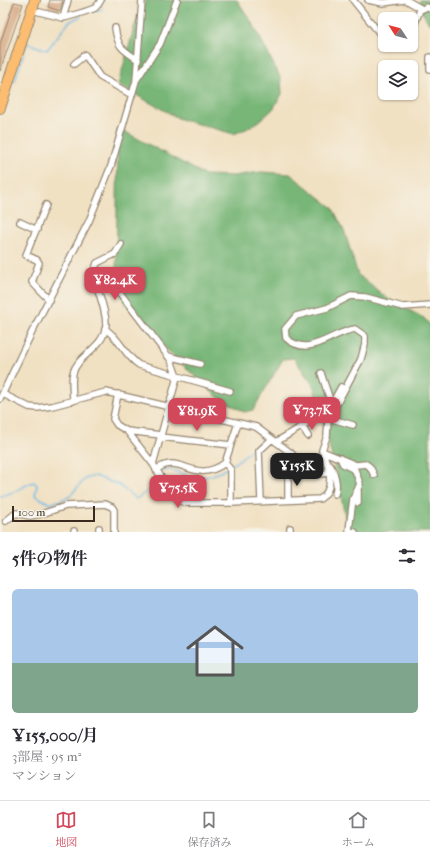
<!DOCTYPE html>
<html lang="ja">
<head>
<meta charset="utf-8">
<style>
	:root { --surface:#fff; --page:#f2f2f3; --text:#2b2b33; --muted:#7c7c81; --line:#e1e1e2; --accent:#d1495b }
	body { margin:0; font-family:"IM FELL French Canon","Noto Serif JP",serif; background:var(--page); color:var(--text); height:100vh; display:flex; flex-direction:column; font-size:15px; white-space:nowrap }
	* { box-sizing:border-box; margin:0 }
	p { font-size:13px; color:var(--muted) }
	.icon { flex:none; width:22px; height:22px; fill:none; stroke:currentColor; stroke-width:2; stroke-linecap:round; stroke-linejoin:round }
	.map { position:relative; height:532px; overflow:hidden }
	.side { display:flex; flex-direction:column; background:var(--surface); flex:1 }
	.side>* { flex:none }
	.needle { width:26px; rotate:306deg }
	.fabs { position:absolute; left:378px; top:12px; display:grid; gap:8px }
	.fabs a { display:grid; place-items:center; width:40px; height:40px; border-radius:6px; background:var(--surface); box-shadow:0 1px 3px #0004; font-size:20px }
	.scale { position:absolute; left:12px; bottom:10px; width:83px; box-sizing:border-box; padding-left:4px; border:2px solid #3b2a1e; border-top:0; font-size:11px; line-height:14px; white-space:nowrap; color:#3b2a1e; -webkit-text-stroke:3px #f7f3e8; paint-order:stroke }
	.price { position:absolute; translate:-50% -34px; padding:0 9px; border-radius:8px; background:var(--accent); color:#fff; font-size:13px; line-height:26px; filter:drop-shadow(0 1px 2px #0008) }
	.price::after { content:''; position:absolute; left:50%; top:24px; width:12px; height:9px; margin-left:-6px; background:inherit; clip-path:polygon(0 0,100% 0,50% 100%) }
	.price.active { background:#222; color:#fff }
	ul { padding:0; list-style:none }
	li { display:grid; align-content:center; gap:8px; height:212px; padding:0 12px }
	li span { display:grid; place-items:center; height:124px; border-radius:6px; color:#555 }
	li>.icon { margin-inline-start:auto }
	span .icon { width:72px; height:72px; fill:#fffc; stroke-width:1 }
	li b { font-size:17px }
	h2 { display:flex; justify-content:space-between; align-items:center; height:48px; padding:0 12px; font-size:17px }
	.tabs { display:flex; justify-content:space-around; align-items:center; height:56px; border-top:1px solid var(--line); background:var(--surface); font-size:11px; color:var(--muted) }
	.tabs a { display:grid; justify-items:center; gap:2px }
	.tabs .active { color:var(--accent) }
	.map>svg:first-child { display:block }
	.forest { fill:#77b677; stroke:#59704a }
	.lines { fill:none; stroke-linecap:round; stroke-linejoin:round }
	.stream { stroke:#6bb9e5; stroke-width:1.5 }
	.building { fill:#d4a37c }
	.street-casing { stroke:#968670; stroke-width:8 }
	.highway-casing { stroke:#968670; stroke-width:12 }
	.street { stroke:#fff; stroke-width:5.5 }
	.highway { stroke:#fcbd6f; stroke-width:10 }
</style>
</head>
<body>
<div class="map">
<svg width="430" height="532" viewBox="0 0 430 532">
	<rect width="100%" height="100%" fill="#f7f3e8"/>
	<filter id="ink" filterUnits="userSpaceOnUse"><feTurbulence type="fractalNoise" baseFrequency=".025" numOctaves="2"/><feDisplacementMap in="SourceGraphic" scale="8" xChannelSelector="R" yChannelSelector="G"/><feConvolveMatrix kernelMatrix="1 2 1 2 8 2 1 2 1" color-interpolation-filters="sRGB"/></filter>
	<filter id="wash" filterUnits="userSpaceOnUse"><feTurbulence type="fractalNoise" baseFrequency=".012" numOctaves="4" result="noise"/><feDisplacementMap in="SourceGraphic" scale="16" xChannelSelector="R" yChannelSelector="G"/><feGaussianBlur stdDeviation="0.9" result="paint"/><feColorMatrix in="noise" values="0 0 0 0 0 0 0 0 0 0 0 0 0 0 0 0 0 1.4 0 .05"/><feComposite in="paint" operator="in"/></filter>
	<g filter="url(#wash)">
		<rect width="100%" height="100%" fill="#f1e1c3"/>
		<path class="forest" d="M146,0H237L254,26L281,79L282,94L273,109L263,118L248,128L234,134L180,119L118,85L135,25Z
			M420,0H430V25L422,12Z
			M118,128L205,175L233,176L261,172L290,174L332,207L344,230L358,275L388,299L424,318L430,325V532H348L337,476L314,387L294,358L283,359L253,410L244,412L215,395L172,355L126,304L116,283Z"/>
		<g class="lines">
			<path class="stream" d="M94,11L102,9
				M13,82L15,81L27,43L47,50L69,22L81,16
				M161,472L170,469C176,471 182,474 188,476C218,484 242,456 264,440
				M0,496C15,494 21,486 34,482L37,485L35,495L50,504L69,497L85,479L95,476L119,485L136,499L151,489L157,479"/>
		</g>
		<g id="blocks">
			<path class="building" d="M50,0H63L60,11L48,7Z
				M14,2L23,4L0,71V44Z"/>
		</g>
	</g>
	<g filter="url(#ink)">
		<use href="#blocks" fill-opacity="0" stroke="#968670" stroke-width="1"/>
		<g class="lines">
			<g class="street-casing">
				<path id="street" d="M353,0L385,40
					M368,0L383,3L404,0
					M406,0L422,9
					M32,10L63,18L68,0
					M63,18C65,18 91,10 95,8C97,6 100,2 101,0
					M115,28C118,48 122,49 138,60
					M411,33L420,10L427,7L430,9
					M430,57V69
					M74,64L85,55L100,77L132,95
					M137,79L160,44L177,0
					M46,205L26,255L37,260L39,263L32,282L49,300
					M20,222L37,230
					M95,280L92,277L97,263L115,254L121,244
					M105,329C119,337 125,356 139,365L230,391
					M168,356L200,364
					M321,373L329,397L326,415
					M3,394L29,407L37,408L52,406L106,392L256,427L291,453L306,470L319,474L328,473
					M118,394L113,419L117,425L127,431L153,464L169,490L180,501L187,503H231L320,499C337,488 328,465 322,450L327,436L328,420L361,359L365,344V336L355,329C331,332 309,359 286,338L285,329L296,316L327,308L351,296L365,297L403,307L430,305
					M0,399L33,330L89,221L111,166L136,81L142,0
					M73,401C73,392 71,381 73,373C78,354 104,349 106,325C106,309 99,295 95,280L120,293L171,360L177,377L153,464
					M296,404L305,425
					M329,409L341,387
					M329,418L353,425
					M302,426L308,436
					M127,431L161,435
					M160,437L231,445
					M276,442L316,418L311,404
					M322,451L356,465L366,464L370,467L374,475
					M340,458L343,464L355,470L360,484L353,499L349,530L355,532
					M328,463C335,470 338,485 335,494
					M156,470C181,451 193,486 225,463
					M288,475V499
					M358,490V503
					M261,501L259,451L272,439
					M231,503V470L225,463L238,423
					M6,521L16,513L30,516L41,514L66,506L105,504L112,507L114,510V532
					M74,532V531
					M99,532V528
					M290,532V528"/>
			</g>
			<g class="highway-casing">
				<path id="highway" d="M0,108L35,0"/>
			</g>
			<use href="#street" class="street"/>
			<use href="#highway" class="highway"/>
		</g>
	</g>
</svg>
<div class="fabs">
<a><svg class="needle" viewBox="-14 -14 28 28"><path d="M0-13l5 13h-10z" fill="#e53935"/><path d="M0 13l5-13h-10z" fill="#7c7c81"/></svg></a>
<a><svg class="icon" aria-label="layers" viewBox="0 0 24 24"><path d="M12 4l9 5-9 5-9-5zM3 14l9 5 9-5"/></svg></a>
</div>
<div class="scale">100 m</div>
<b class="price" style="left:115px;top:301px">¥82.4K</b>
<b class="price" style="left:312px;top:431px">¥73.7K</b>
<b class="price" style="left:197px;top:432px">¥81.9K</b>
<b class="price active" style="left:297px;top:487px">¥155K</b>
<b class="price" style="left:178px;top:509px">¥75.5K</b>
</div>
<section class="side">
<h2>5件の物件<svg class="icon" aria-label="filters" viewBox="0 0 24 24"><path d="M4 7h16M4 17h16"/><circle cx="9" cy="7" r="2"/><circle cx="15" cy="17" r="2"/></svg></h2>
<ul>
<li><span style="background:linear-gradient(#a9c7e8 60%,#7fa58c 0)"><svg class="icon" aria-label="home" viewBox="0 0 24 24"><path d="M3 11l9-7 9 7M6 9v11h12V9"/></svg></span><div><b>¥155,000/月</b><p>3部屋 · 95 m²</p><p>マンション</p></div></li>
</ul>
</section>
<nav class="tabs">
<a class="active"><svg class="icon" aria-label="map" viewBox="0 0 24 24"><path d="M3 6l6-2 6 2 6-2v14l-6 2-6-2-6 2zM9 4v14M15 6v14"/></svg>地図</a>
<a><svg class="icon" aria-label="saved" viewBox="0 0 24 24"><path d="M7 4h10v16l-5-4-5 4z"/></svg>保存済み</a>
<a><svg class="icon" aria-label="home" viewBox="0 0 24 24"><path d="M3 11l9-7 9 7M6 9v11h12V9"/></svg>ホーム</a>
</nav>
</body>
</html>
